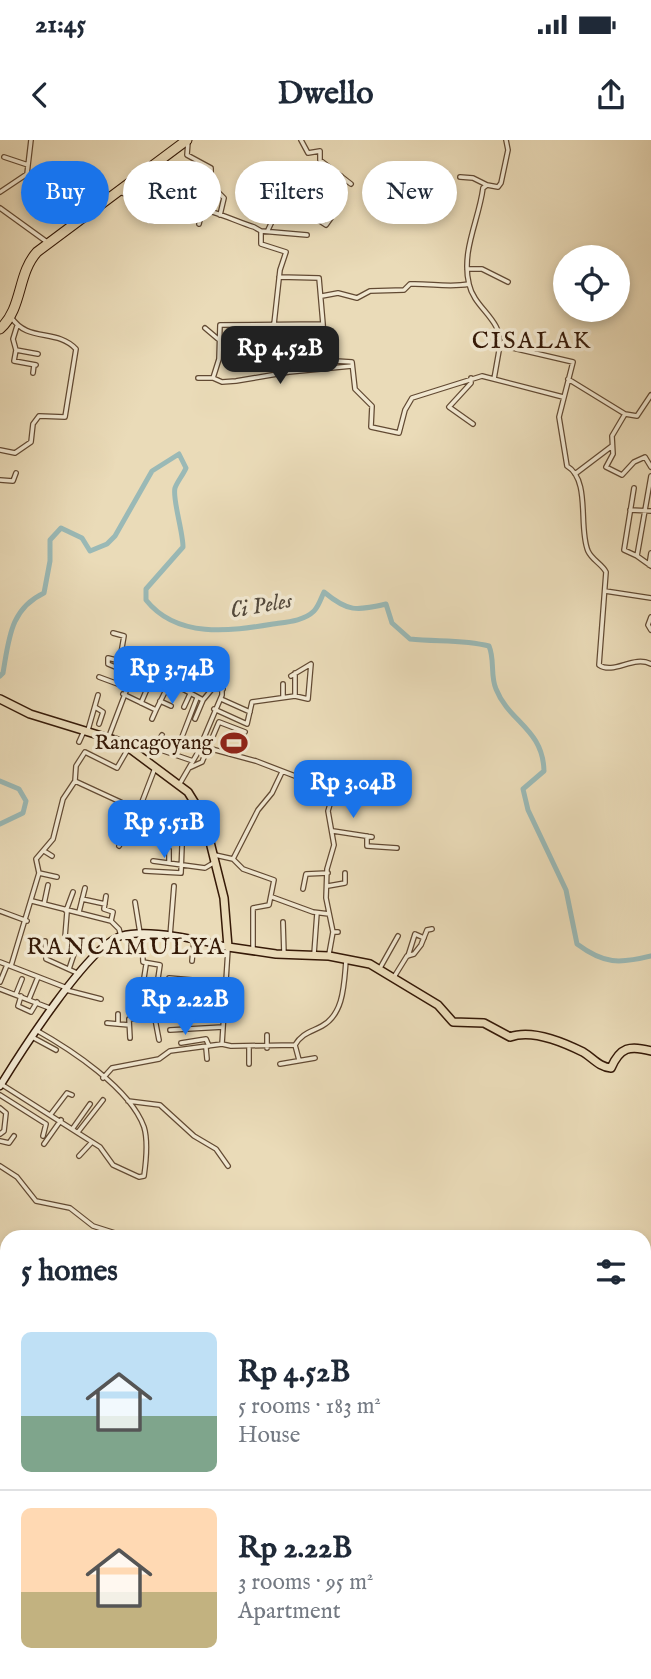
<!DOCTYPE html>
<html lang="en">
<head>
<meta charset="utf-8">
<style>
	:root { --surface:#fff; --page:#f6f6f7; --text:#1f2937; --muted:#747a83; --line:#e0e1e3; --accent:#1a73e8 }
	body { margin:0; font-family:"IM FELL English",serif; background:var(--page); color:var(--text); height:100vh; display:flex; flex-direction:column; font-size:26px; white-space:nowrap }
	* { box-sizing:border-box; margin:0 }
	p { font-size:23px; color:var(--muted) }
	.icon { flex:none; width:38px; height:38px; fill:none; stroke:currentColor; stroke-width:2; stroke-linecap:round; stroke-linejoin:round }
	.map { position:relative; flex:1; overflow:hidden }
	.side { position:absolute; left:0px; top:1090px; width:651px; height:450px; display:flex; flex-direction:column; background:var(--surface); border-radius:21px 21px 0 0; box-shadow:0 4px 10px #0003 }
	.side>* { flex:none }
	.top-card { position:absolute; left:21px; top:21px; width:609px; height:63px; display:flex; gap:14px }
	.fabs { position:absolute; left:553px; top:105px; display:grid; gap:14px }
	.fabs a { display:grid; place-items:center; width:77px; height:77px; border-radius:50%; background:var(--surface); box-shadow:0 4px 10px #0003; font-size:35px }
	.price { position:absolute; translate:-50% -60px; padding:0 16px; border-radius:14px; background:var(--accent); color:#fff; font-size:23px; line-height:46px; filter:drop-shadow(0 2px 4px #0008) }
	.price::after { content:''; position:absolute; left:50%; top:42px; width:21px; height:16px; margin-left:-10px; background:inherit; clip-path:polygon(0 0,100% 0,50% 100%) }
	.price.on { background:#222; color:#fff }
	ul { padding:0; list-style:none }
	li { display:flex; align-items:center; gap:21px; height:175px; padding:0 21px }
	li+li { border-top:2px solid var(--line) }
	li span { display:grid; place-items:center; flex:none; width:196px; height:140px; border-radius:10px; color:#555 }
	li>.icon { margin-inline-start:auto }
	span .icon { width:84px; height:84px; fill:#fffc; stroke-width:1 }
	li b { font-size:30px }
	h2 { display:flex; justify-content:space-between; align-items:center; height:84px; padding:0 21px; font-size:30px }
	.tag { padding:0 24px; border-radius:32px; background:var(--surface); box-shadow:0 4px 10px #0003; font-size:24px; line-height:63px }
	.tag.on { background:var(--accent); color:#fff }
	.status { display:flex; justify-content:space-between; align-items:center; height:49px; padding:0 35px; background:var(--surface); direction:ltr }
	.status svg { height:19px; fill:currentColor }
	header { display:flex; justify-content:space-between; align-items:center; height:91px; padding:0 21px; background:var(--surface); font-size:32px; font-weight:700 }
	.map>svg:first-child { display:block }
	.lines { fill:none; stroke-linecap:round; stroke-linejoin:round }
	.river { stroke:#9ab9b6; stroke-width:5 }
	.street-casing { stroke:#624a33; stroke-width:6 }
	.secondary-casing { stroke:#351907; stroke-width:9 }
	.primary-casing { stroke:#351907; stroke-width:10 }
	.highway-casing { stroke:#351907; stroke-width:11 }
	.street { stroke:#f1e8d1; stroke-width:3.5 }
	.secondary { stroke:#f1e8d1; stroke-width:6 }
	.primary { stroke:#eadbb8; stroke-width:7 }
	.highway { stroke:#eadbb8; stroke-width:9 }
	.labels { text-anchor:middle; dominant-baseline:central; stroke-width:7; stroke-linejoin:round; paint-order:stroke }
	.poi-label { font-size:21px; fill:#351907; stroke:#f1e8d1; text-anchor:end }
	.water-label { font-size:23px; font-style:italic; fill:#53493c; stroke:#f1e8d1 }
	.quarter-label { font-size:24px; letter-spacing:2px; fill:#351907; stroke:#f1e8d1 }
</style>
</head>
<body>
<div class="status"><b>21:45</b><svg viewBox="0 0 49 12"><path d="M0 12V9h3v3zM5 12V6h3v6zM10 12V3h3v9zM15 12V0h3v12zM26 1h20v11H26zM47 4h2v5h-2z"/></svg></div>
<header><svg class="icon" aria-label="back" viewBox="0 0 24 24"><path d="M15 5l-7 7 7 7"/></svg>Dwello<svg class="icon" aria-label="share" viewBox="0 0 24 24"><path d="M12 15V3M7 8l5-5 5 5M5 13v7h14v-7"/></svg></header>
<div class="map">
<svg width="651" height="1539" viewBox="0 0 651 1539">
	<rect width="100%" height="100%" fill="#eadbb8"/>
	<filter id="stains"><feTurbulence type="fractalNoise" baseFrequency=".00286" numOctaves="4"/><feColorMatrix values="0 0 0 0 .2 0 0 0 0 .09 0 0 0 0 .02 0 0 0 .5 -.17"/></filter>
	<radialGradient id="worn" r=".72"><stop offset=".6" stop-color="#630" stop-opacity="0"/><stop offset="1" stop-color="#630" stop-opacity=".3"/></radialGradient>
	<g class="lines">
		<path class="river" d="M0,536L3,533C9,499 10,469 44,453L50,421V400L61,388L82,398L90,411L107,404L115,396L152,331L179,314L186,328C183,335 177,342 175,348C172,358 183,391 183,407L146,449V460C177,499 230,491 273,484C287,482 304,481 314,471C319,466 321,458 324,452C348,472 356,471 386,464L392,483L410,499C437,502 463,499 489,506C495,520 490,535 496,549C509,582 543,589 544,631L523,649L528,670L566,750L577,804C604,824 619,824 651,816
			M0,641L19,649L26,661L23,673L0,684
			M0,1451L7,1453
			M134,1539L135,1533"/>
		<g class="street-casing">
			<path id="street" d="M301,0L308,13L320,11V20L351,44
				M506,0L508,10L501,43L498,47L487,45L483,48C479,80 461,111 469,144C474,168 502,179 500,205L573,222L559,277L567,326C591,340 578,388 588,411C592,420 602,424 606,432L599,525C614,535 633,515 651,524
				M188,2L187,15L211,28V45L224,58L220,75
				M4,17L28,25
				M460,37L473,38L487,45
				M0,52L27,34L31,0
				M119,52L136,57C141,65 138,77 148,80C161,84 173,70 185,68C207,66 234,81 254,87L261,91V104L286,112L280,130L274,184
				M0,68L47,102
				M199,84L202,71
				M268,90L275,75L306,72L326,85L331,78L326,48L336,44L341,36
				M261,91L307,95
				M467,129H482L508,142
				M279,137L319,138L323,184
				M322,156L338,153L357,158L370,151L404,150L410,144C430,143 448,148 469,144
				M17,186L13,199L16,210L38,214
				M205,188L218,199
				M16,210L14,221L36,225
				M33,233L34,225
				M198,238H213L219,219L220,185L323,184L325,215L336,221L352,222L355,249L372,266L371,287L399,293L405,270L412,258L482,236L563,257
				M213,238L222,242L236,241L289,232L352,226
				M471,238V243L449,267L473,284
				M494,239L500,205
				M568,239L625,274L612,296L613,314L606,327L622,335L634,322L645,317L651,327
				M625,274L637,276L651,255
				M0,310L15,313L31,302L33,284L39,276L65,277L76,209C56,188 28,203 11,177
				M575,334L612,306
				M651,336L637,416L651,426
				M0,340L13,341L16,333
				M634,348L624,410L637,416
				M630,370L651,371
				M649,425L651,413
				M605,451L651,458
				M651,477L648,485L651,490
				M113,493L124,496L120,519
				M136,525L170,542
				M291,536L311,524L308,559L295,556
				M99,537L126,547
				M204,540L213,548
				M179,546L183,529
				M123,554L156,570L170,542L203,560L213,548L223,549
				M283,556V544
				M221,559L250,572
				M160,561L171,566
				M141,563L147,549
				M95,567L103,572L99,584
				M184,567L190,554
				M214,569L247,584L252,562L295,556V533
				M152,579L156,570
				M195,579L203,560
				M88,590L98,555
				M109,596L136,525L108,518V524L132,534
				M79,602L84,591
				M155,608L193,621
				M208,608L256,621L334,651L328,671L334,705L327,729L326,758L333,792H338
				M175,615L197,558
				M147,619L162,595
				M155,628L137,675L165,684L205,685
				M189,628L202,622L219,582L245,592
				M75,641L140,671
				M179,645L197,614L222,555V543L217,531L187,522
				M334,651L337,637
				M165,684L169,670
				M333,691L372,697
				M367,696V706L397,708
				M119,706L137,675
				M44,711L52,716
				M215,715L233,719
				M153,721L205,728L215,722
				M169,722V710
				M145,731L181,733L182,706
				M39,733L57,737
				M328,746L345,743V733
				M303,749L306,734L328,733
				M106,756L104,769L113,772L111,781
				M272,757L313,772L329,774
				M82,759L105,764
				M32,761L111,781L119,789L121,796
				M135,762L140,793
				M44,764L48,745
				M0,771L27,781
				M66,771L73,752
				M79,772L85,748
				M283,782L284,814
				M142,795L143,822L160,825L154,865L140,863L146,825
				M170,796L174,746
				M65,797L67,772
				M45,801L46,819L77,833
				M228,809L222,904L231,906L295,905C302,893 311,892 322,886C344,874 344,844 346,821
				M253,809V768L269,765L274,740L243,729L233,719L258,670L272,653L282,632
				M314,814L317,773
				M329,814L333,792
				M408,816L415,794L424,798
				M192,821L194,800
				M0,822L67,848
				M11,826L39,733L36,719L53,699L63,659L75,641L76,626L85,612L117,628L128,609
				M380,828L398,796
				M69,829L76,808L72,806
				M394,837L407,816L414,814L421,805L427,790L432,789
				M169,838L227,843
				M0,842L7,825
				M0,849L52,869
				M66,850L101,859
				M16,854L22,839
				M21,856L18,866L31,872L37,862
				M29,859L38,837
				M155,879L159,900
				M107,883L129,885
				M118,884V874
				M170,890L223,887
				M32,897L56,910
				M130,898L129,879L225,873
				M181,903L206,899L209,906
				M295,905L299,920
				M206,908L207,919
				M249,908V924
				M267,908V895
				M280,924L315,918
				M103,938L112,928L159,919L170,911L222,904
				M1,944L100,1007L113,1025L139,1037L144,1036C146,1022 148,1000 144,987C130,948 70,909 36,890
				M0,955L46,984L43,996
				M128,961L160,965L194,996L216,1009L228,1026
				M0,968L6,973L4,991L0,994
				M51,974L67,953L72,955
				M73,988L90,964
				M78,992L103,960
				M0,1001L9,1003L14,996
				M44,1004L61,980
				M79,1016L92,1002
				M0,1026L17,1037L36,1061L70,1068L93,1086L115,1093L117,1097
				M0,1271L7,1275
				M0,1306L5,1317L0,1339
				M0,1359L7,1365
				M246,1539L259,1535
				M287,1539L293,1536"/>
		</g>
		<g class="secondary-casing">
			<path id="secondary" d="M0,946C19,915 89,805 121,796C149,788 199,800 228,807
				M207,1533L211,1539
				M106,1539L109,1533"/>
		</g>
		<g class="primary-casing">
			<path id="primary" d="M0,559L30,574L121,602L188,652L201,673L209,698L224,758L228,807L276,814L329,816L370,824L438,865L453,882L484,883L510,897C531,889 563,902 583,912C593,918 599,927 611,928C620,907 630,905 651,911"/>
		</g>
		<g class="highway-casing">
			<path id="highway" d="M0,189C23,168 17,134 37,112L187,0"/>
		</g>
		<use href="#street" class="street"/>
		<use href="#secondary" class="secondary"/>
		<use href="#primary" class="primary"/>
		<use href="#highway" class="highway"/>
	</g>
	<defs>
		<g id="stadium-bare" transform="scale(2.1)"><path d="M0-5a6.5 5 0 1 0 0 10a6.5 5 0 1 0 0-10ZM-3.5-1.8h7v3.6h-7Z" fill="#8f2418" stroke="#f1e8d1" stroke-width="2.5" paint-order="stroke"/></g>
	</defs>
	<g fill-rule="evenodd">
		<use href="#stadium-bare" x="234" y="603"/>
	</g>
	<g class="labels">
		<g class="poi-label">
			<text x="213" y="603">Rancagoyang</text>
		</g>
		<g class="water-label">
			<text transform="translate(261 466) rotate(-10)">Ci Peles</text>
		</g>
		<g class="quarter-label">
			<text x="532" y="201">CISALAK</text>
			<text x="126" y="807">RANCAMULYA</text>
		</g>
	</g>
	<rect width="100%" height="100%" filter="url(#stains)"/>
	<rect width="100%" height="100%" fill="url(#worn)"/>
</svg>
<div class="fabs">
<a><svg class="icon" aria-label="locate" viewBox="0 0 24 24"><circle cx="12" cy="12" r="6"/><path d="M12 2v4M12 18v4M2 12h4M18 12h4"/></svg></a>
</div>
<b class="price on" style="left:280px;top:246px">Rp 4.52B</b>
<b class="price" style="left:172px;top:566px">Rp 3.74B</b>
<b class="price" style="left:353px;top:680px">Rp 3.04B</b>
<b class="price" style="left:164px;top:720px">Rp 5.51B</b>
<b class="price" style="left:185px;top:897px">Rp 2.22B</b>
<div class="top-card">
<a class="tag on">Buy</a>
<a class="tag">Rent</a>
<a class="tag">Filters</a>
<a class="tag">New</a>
</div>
<section class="side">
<h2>5 homes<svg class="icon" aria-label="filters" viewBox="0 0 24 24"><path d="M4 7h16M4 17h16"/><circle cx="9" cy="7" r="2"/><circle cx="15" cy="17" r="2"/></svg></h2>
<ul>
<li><span style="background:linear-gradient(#bfe0f5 60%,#7fa58c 0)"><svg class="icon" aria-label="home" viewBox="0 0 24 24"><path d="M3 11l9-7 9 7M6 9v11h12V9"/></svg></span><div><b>Rp 4.52B</b><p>5 rooms · 183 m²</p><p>House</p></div></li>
<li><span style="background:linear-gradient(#ffd9b3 60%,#c2b280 0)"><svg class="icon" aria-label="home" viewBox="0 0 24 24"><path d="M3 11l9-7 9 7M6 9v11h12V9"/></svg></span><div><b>Rp 2.22B</b><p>3 rooms · 95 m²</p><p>Apartment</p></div></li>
</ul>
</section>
</div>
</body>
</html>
